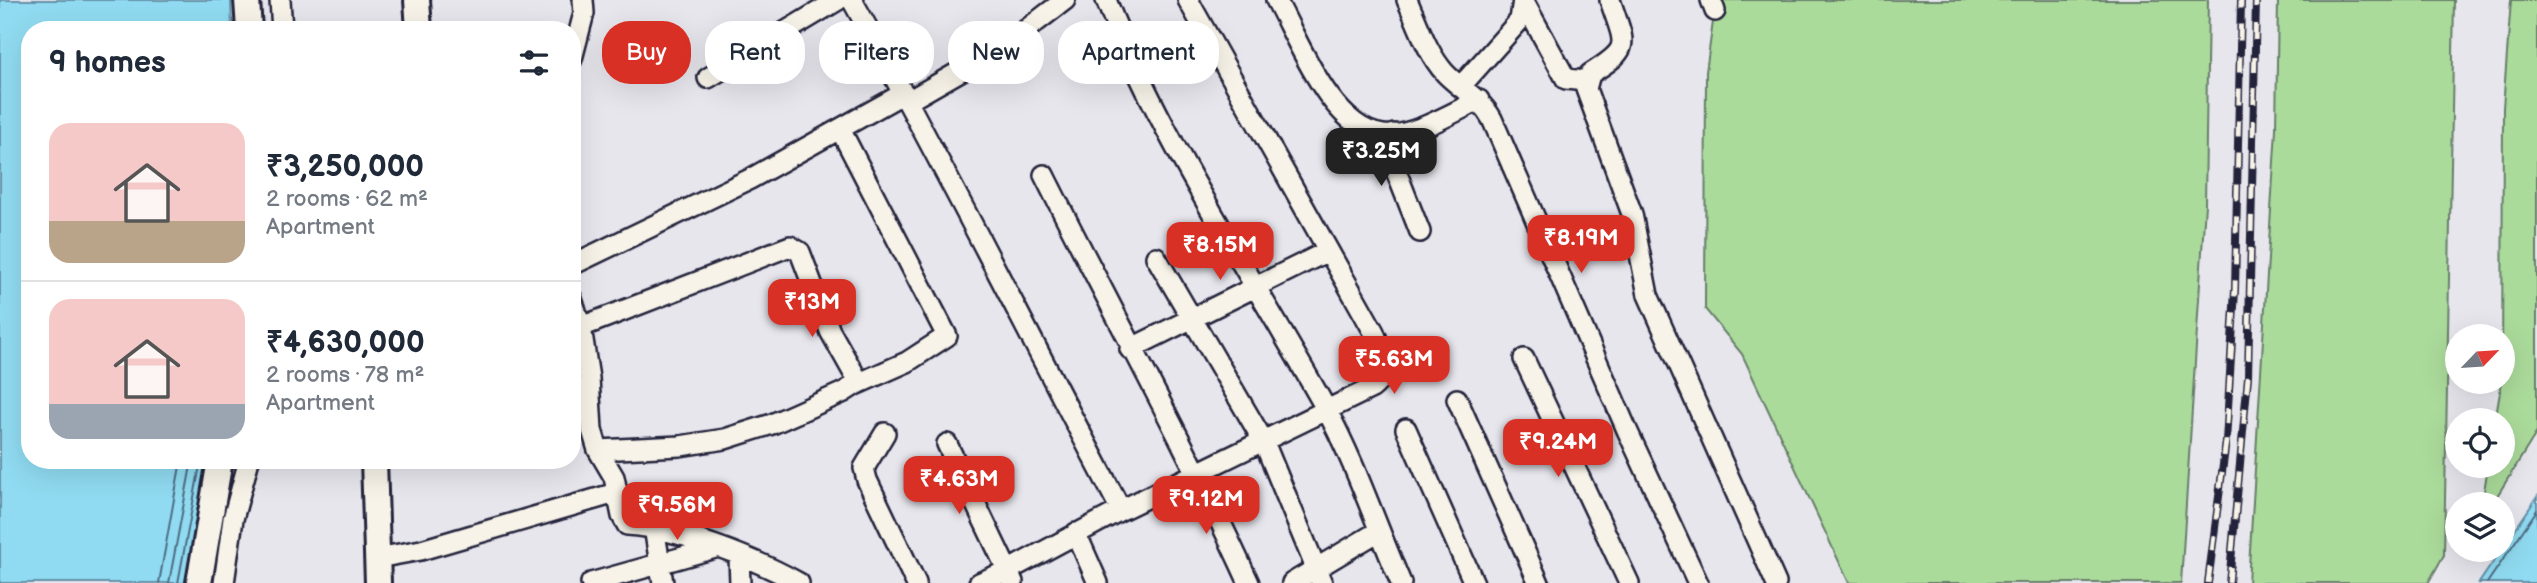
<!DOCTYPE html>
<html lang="en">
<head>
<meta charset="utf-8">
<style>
	:root { --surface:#fff; --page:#f6f6f7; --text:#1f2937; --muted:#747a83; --line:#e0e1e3; --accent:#d93025 }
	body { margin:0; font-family:"Balsamiq Sans",sans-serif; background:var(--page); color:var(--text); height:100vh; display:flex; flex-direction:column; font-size:26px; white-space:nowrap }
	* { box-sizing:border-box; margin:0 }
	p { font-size:23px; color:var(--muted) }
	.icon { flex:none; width:38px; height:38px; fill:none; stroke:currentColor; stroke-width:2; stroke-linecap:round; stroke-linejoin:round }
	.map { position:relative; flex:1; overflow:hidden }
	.details { position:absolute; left:21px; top:21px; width:560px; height:448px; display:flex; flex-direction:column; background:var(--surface); border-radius:28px; box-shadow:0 7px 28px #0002 }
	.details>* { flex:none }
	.banner { position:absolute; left:602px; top:21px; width:665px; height:63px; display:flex; gap:14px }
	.needle { width:46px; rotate:65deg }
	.buttons { position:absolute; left:2445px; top:324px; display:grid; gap:14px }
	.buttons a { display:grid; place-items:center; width:70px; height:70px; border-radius:50%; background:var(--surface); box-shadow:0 7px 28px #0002; font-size:35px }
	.price { position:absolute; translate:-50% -60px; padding:0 16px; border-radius:14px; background:var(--accent); color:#fff; font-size:23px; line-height:46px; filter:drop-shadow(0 2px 4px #0008) }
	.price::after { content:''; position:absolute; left:50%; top:42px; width:21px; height:16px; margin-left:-10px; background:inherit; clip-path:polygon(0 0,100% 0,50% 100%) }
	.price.current { background:#222; color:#fff }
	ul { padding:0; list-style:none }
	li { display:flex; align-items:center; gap:21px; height:175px; padding:0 28px }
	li+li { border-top:2px solid var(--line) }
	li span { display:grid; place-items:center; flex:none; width:196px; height:140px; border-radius:21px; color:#555 }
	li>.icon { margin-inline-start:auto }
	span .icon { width:84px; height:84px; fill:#fffc; stroke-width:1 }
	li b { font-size:30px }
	h2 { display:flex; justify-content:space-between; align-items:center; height:84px; padding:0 28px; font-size:30px }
	.tag { padding:0 24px; border-radius:28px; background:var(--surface); box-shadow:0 7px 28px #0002; font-size:24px; line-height:63px }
	.tag.current { background:var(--accent); color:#fff }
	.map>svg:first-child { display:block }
	.green { fill:#abdb9b; stroke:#667e6b; stroke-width:2 }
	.water { fill:#90dbf1; stroke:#6491a8; stroke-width:2 }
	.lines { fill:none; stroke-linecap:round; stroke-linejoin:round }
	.shore { stroke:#4e6c84; stroke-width:2 }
	.minor-casing { stroke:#22223b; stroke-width:24 }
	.major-casing { stroke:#22223b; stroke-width:30 }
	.minor { stroke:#f7f3e8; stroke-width:19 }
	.major { stroke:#f7f3e8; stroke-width:24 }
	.rail-casing { stroke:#22223b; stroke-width:8 }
	.rail { stroke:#f7f3e8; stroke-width:5; stroke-dasharray:16; stroke-linecap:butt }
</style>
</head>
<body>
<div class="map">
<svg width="2537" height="583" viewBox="0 0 2537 583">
	<rect width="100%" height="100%" fill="#e7e6ed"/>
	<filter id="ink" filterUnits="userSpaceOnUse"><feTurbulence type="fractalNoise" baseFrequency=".0143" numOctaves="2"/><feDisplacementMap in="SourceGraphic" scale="14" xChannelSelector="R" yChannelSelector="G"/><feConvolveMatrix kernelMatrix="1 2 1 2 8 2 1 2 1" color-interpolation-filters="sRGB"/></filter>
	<g filter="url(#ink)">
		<path class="green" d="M1716,0H2208L2205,204L2181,583H1849L1742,354L1705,309L1706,72Z
			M2278,0H2454L2444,555L2428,583H2248L2276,129Z
			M2511,0H2537V432L2492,504H2482L2488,466H2502V420H2495L2502,382L2503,108Z"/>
		<path class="water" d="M0,0H231L232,30H30V460H208L185,583H0Z
			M2537,497V583H2479Z"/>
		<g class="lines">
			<path class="shore" d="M159,583L181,460
				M169,583L192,460
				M178,583L201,460
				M2487,583L2537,510"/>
			<g class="minor-casing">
				<path id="minor" d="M280,0L282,30
					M852,0C946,168 1031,340 1121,510
					M1106,0C1163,144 1250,272 1325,407C1355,462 1376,525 1401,583
					M1276,0C1299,41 1331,129 1383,135C1411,138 1454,112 1479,100
					M1407,0C1418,24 1427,53 1445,73C1461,90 1480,97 1492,119L1627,430L1698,583
					M1610,0C1625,46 1633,47 1590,74L1586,89L1632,214L1648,295L1776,583
					M1711,0L1715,11
					M1525,4L1566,79L1586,81
					M572,59L584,13L583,0
					M708,78L838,0
					M1461,86L1520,20L1523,0
					M908,101L1006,45L1065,0
					M840,129L947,336L907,362L855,385
					M1394,134V166L1420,232
					M1044,175C1112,311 1186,445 1249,583
					M1156,257L1264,442L1322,583
					M572,265L750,179L904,93
					M572,299L581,327L589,378L592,430L598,450L614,477L622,516L627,525C678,528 754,558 799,583
					M581,327L790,246L800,252L830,331L857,379L855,385L844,392L772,424L725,439L680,446L598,450
					M1130,349L1328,251
					M1524,359L1629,583
					M1457,399L1539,583
					M1406,429L1474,583
					M885,433L864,468L867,480L916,583
					M947,444L1013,582
					M654,527L663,583
					M1076,533L1098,583
					M739,557L740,583
					M377,558L421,550L619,492
					M224,583L233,519L249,460
					M591,583L715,548
					M979,583L1009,570L1121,510L1372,388C1392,372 1382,353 1374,332L1188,0
					M1292,583L1379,531"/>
			</g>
			<g class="major-casing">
				<path id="major" d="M247,0L249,30
					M417,0L419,30
					M374,460L378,583
					M199,583L220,460"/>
			</g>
			<use href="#minor" class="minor"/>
			<use href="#major" class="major"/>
			<g class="rail-casing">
				<path id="rail" d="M2208,583L2226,441L2235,290L2241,0
					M2229,583L2248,377L2256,0"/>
			</g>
			<use href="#rail" class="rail"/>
		</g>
	</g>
</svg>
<div class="buttons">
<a><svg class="needle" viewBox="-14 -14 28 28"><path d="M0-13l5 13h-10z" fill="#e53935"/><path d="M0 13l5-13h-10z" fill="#747a83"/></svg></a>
<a><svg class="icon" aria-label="locate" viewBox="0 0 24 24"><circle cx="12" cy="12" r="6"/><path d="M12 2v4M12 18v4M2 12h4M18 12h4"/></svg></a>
<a><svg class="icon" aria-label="layers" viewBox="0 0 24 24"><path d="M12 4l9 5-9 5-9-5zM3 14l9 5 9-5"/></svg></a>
</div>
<b class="price current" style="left:1381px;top:188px">₹3.25M</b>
<b class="price" style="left:1581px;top:275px">₹8.19M</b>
<b class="price" style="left:1220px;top:282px">₹8.15M</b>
<b class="price" style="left:812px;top:339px">₹13M</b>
<b class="price" style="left:1394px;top:396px">₹5.63M</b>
<b class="price" style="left:1558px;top:479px">₹9.24M</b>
<b class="price" style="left:959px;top:516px">₹4.63M</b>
<b class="price" style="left:1206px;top:536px">₹9.12M</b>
<b class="price" style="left:677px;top:542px">₹9.56M</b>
<div class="banner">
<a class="tag current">Buy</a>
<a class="tag">Rent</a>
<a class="tag">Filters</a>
<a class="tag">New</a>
<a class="tag">Apartment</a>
</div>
<section class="details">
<h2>9 homes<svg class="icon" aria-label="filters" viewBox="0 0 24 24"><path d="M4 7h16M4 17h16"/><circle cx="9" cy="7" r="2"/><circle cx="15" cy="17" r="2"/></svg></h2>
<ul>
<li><span style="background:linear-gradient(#f6c9c9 70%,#b9a48a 0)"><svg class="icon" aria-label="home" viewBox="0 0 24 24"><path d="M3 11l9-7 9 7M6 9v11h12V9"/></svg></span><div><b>₹3,250,000</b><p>2 rooms · 62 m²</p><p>Apartment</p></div></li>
<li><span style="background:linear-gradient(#f6c9c9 75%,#9aa5b1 0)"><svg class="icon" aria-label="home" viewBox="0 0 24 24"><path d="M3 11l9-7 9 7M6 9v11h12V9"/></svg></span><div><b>₹4,630,000</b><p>2 rooms · 78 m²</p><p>Apartment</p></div></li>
</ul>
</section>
</div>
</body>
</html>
